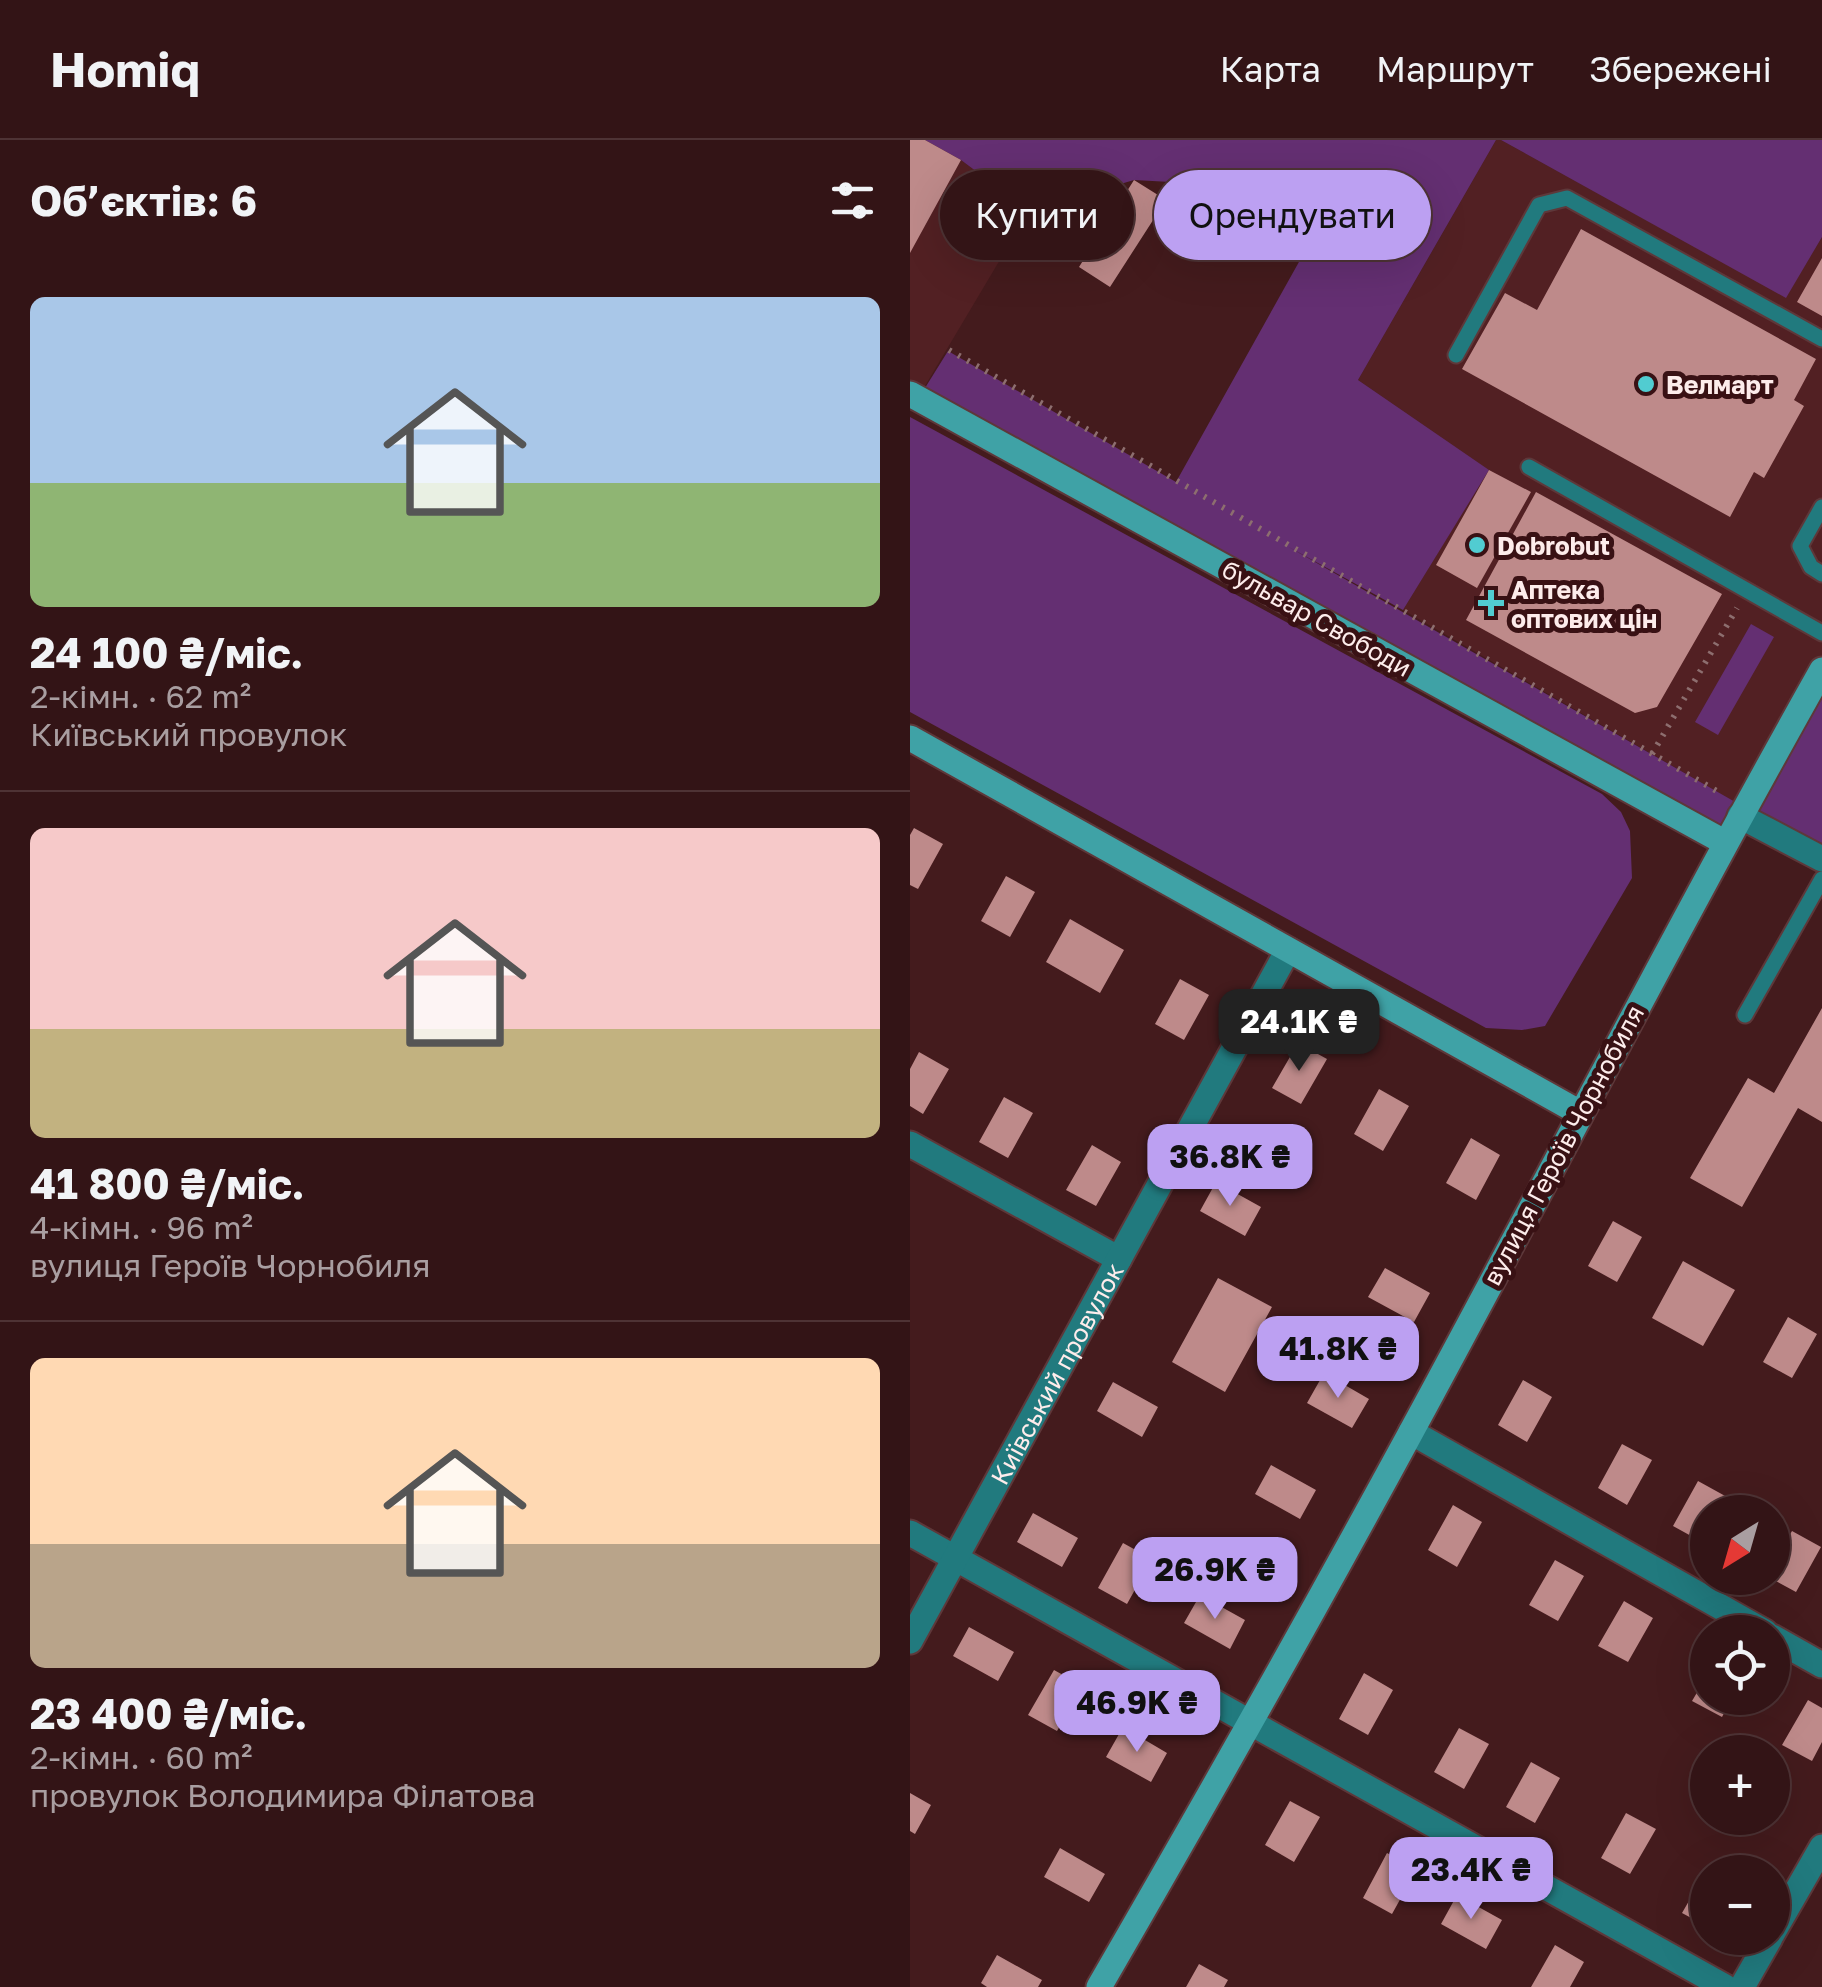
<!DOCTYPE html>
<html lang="uk">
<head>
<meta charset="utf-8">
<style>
	:root { --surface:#331416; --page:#3b1d1f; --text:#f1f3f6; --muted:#a99ea1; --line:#4e3335; --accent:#bca0f2 }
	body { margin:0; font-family:"Golos Text",sans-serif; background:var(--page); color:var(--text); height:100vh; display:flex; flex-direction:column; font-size:38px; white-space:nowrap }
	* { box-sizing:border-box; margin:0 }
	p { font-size:32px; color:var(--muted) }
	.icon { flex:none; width:55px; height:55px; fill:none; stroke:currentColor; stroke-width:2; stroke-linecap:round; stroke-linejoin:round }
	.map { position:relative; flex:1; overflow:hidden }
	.details { display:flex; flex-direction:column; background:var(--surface); width:910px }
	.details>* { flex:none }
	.top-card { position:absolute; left:30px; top:30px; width:730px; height:90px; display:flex; gap:20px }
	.needle { width:65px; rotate:217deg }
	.tools { position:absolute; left:780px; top:1355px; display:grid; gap:20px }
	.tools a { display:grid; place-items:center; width:100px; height:100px; border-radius:50%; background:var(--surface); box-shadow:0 10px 40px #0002,0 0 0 2px var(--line); font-size:50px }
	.price { position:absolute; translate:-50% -85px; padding:0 22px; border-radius:20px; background:var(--accent); color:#111; font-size:32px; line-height:65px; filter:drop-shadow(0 2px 5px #0008) }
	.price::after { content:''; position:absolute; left:50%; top:60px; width:30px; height:22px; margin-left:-15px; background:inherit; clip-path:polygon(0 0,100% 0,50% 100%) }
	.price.selected { background:#222; color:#fff }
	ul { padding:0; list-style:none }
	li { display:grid; align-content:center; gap:20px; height:530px; padding:0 30px }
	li+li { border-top:2px solid var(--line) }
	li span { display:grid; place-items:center; height:310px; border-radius:15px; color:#555 }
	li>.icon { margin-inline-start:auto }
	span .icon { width:180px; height:180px; fill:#fffc; stroke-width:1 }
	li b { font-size:42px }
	h2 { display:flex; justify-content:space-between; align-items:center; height:120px; padding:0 30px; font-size:42px }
	.pill { padding:0 35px; border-radius:45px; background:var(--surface); box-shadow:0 10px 40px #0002,0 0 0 2px var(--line); font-size:35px; line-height:90px }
	.pill.selected { background:var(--accent); color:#111 }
	header { display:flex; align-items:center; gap:60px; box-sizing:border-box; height:140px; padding:0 50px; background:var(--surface); border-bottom:2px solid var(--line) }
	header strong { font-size:48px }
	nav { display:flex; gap:55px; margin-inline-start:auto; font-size:35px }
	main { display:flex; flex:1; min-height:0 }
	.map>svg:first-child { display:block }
	.built { fill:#522023 }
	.green { fill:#642f72 }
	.building { fill:#be8a8a }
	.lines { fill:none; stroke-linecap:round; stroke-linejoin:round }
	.lane-casing { stroke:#5e383a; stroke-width:19 }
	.street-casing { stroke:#5e383a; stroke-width:29 }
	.secondary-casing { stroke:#5e383a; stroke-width:29 }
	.path { stroke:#8d6e6f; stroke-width:6; stroke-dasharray:2.5 8; stroke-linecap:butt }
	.lane { stroke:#217a7e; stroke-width:15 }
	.street { stroke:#217a7e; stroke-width:25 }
	.secondary { stroke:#3fa2a6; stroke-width:25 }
	.poi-dot { fill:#51ccd1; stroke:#391114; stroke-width:4 }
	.labels { text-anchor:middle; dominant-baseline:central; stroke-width:10; stroke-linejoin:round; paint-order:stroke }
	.poi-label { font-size:25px; font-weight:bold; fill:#fdeceb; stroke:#391114; text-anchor:start }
	.street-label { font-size:25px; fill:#fdeceb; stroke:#391114 }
</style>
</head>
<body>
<header>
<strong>Homiq</strong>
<nav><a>Карта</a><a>Маршрут</a><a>Збережені</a></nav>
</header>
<main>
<section class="details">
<h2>Об’єктів: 6<svg class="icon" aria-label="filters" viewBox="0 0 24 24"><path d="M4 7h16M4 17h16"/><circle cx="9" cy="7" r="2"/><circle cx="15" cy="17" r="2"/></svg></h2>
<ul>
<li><span style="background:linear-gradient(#a9c7e8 60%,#8fb573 0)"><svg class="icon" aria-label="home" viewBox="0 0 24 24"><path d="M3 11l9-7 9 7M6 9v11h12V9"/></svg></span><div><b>24 100 ₴/міс.</b><p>2-кімн. · 62 m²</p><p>Київський провулок</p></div></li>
<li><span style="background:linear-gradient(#f6c9c9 65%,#c2b280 0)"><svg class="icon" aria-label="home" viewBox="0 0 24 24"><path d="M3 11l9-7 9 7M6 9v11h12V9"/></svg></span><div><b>41 800 ₴/міс.</b><p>4-кімн. · 96 m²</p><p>вулиця Героїв Чорнобиля</p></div></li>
<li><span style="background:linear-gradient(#ffd9b3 60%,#b9a48a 0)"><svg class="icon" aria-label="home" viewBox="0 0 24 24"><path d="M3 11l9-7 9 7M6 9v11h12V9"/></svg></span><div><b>23 400 ₴/міс.</b><p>2-кімн. · 60 m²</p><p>провулок Володимира Філатова</p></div></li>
</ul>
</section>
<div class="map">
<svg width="912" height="1847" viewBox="0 0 912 1847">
	<rect width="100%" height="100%" fill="#441b1d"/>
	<path class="built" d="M0,0H15L51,20L119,71L9,256L0,251Z
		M586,0H591L876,157L912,97V544L835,668L493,470L578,330L448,240Z"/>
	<path class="green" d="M15,0H586L448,240L579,330L493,470L377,406L834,667L912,544V710L835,668L814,702L10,256L38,211L266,342L399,104L279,43L224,40L119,71L51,20Z
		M591,0H912V97L876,158Z
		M0,277L692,654L711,672L720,691L722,738L635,886L612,890L576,888L0,572Z
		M841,484L864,497L808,595L785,582Z"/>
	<path class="building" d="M0,0H15L51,20L0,113Z
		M224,40L256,60L200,147L169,127Z
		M279,43L318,64L306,86L267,65Z
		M671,89L906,219L884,260L894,266L854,338L844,332L820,377L552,229L595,153L627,170Z
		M912,118V176L887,162Z
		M579,330L621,352L567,448L526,425Z
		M626,352L812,454L747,567L725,573L556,480Z
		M4,688L33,704L8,749L0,745V695Z
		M96,736L125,752L100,797L71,781Z
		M160,779L214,810L190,853L136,822Z
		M270,839L299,855L274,900L245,884Z
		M912,868V982L888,968L832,1067L780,1038L838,938L864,953Z
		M388,903L417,919L391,964L362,948Z
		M9,912L39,929L13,974L0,966V929Z
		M469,949L499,966L473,1011L444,994Z
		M94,957L123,973L98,1018L69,1002Z
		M561,998L590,1015L566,1060L536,1043Z
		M182,1005L211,1022L186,1066L156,1050Z
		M306,1042L351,1067L335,1096L290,1071Z
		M703,1081L732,1097L707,1142L678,1126Z
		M773,1121L825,1150L793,1206L742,1178Z
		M475,1128L520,1153L504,1182L458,1157Z
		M308,1138L362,1167L315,1252L262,1222Z
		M878,1177L907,1194L882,1238L853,1222Z
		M414,1233L459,1259L442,1288L397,1263Z
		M613,1240L642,1257L617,1302L588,1285Z
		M203,1242L248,1267L232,1297L187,1271Z
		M712,1304L742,1320L717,1365L688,1348Z
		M361,1325L406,1350L390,1379L345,1354Z
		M788,1341L817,1357L809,1372H798V1392L792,1402L763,1386Z
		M543,1365L572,1382L547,1427L518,1410Z
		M123,1373L168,1398L152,1427L107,1402Z
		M882,1391L911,1407L886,1452L862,1439V1426Z
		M213,1403L242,1419L217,1464L188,1448Z
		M645,1420L674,1436L648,1481L619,1465Z
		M290,1455L335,1480L320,1509L274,1483Z
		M714,1461L743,1478L718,1522L688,1506Z
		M59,1487L104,1512L88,1541L43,1516Z
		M144,1530L173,1546L147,1591L118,1575Z
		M454,1533L483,1550L458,1595L429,1579Z
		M798,1534V1558H822L812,1577L782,1561Z
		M898,1560L912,1568V1602L902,1621L872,1605Z
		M213,1587L257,1613L241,1642L196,1617Z
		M549,1588L579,1604L554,1649L524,1632Z
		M621,1622L650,1638L625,1683L596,1667Z
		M0,1653L21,1665L5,1694L0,1691Z
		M380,1661L410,1677L384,1722L355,1705Z
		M716,1673L746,1689L720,1734L691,1718Z
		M150,1708L195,1734L179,1762L134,1737Z
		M477,1713L507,1729L482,1774L453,1758Z
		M798,1728L806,1732H798V1787L772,1773Z
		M547,1755L592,1780L576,1809L531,1784Z
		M645,1805L674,1822L660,1847H621Z
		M87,1815L132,1840L128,1847H77L71,1843Z
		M289,1824L318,1840L314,1847H276Z"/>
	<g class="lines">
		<g class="lane-casing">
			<path id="lane" d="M546,215L629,65L657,58L912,199
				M619,327L912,493
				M912,367L890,406L901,427L912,434
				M835,875L912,739"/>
		</g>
		<g class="street-casing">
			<g id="street">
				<path d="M830,676L912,719"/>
				<path d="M0,1004L209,1119"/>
				<path d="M501,1292L855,1492"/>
				<path d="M0,1393L815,1847"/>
				<path d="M862,1497L912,1525"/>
				<path id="s1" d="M0,1501L378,810"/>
				<path d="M862,1794L912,1707"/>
				<path d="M832,1847L860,1798"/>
			</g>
		</g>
		<g class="secondary-casing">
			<path id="secondary" d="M0,254L814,702
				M0,598L670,973
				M189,1847C295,1664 399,1480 500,1294C638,1040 770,782 912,530"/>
		</g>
		<path class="path" d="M39,210L812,654
			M742,614L827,468"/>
		<use href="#lane" class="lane"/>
		<use href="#street" class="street"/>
		<use href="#secondary" class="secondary"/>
	</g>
	<g class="poi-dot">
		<circle cx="736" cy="244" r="10"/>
		<circle cx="567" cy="405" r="10"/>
		<path d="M576 448h10v10h10v10h-10v10h-10v-10h-10v-10h10z"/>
	</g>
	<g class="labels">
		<g class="poi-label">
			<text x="756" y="244">Велмарт</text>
			<text x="587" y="405">Dobrobut</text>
			<text x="601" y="449">Аптека<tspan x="601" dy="29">оптових цін</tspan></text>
		</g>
		<g class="street-label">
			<text transform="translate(407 478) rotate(29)">бульвар Свободи</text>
			<text transform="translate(653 1005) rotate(-62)">вулиця Героїв Чорнобиля</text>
			<text stroke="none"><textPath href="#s1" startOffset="305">Київський провулок</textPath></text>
		</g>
	</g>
</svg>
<div class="tools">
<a><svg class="needle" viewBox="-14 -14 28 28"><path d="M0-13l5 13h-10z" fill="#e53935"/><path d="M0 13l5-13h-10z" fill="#a99ea1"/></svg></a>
<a><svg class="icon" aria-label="locate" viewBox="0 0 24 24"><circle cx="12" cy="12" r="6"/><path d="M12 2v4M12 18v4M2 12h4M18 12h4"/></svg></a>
<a>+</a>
<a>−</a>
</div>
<b class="price selected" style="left:389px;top:934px">24.1K ₴</b>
<b class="price" style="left:320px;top:1069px">36.8K ₴</b>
<b class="price" style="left:428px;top:1261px">41.8K ₴</b>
<b class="price" style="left:305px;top:1482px">26.9K ₴</b>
<b class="price" style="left:227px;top:1615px">46.9K ₴</b>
<b class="price" style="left:561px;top:1782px">23.4K ₴</b>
<div class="top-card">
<a class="pill">Купити</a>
<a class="pill selected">Орендувати</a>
</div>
</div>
</main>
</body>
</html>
